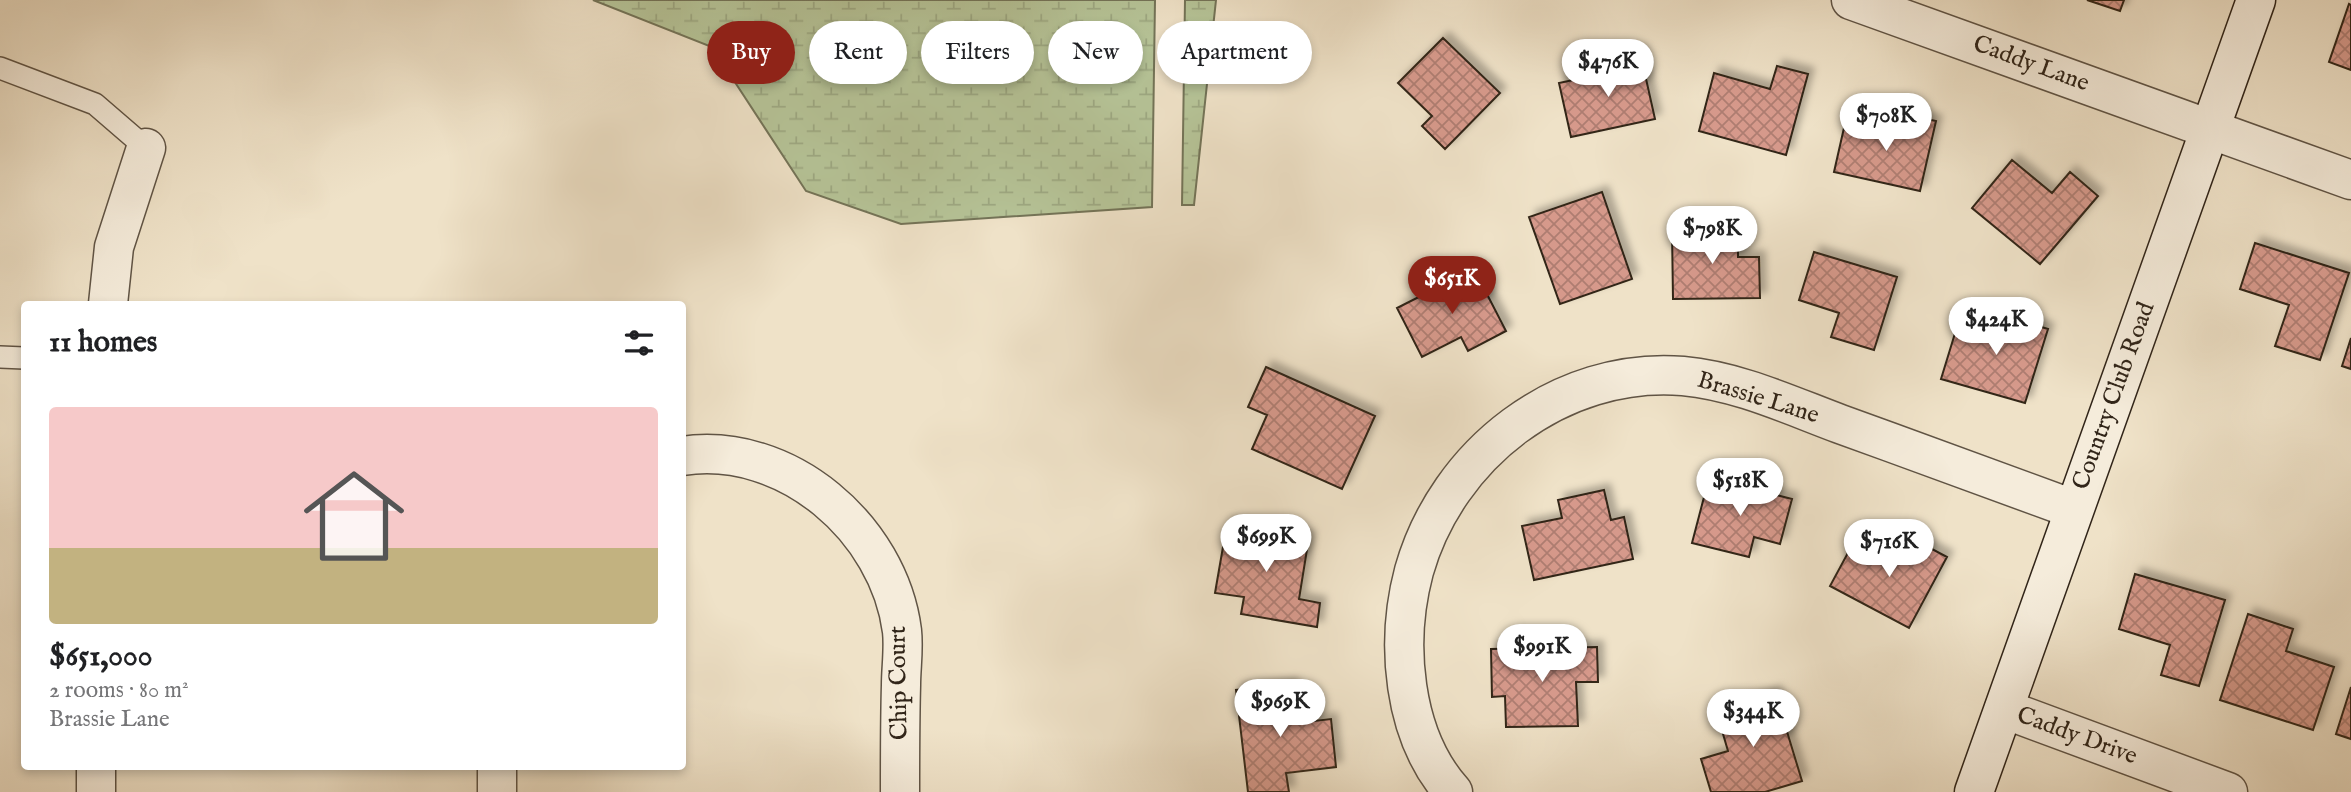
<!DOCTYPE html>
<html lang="en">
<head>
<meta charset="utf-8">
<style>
	:root { --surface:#fff; --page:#f6f6f6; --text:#202124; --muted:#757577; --accent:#8f2418 }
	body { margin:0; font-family:"IM FELL English",serif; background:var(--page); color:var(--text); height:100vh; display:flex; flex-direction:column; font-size:26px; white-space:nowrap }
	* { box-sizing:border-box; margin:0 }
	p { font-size:23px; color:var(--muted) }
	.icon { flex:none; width:38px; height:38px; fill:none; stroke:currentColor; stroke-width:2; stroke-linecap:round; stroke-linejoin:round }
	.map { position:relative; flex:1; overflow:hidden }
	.sheet { position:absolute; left:21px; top:301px; width:665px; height:469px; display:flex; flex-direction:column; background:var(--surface); border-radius:7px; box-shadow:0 4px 10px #0003 }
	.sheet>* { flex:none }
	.guide { position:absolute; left:707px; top:21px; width:665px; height:63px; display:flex; gap:14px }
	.price { position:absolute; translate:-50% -60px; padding:0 16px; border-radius:24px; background:#fff; color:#222; font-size:23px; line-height:46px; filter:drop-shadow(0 2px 4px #0008) }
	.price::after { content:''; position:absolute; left:50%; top:42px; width:21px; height:16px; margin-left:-10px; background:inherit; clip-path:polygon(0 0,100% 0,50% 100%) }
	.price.selected { background:var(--accent); color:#fff }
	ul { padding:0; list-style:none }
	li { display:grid; align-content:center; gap:14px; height:371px; padding:0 28px }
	li span { display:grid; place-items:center; height:217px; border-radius:7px; color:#555 }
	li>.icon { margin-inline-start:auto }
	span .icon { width:126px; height:126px; fill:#fffc; stroke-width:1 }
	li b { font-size:30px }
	h2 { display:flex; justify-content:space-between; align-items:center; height:84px; padding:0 28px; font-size:30px }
	.tag { padding:0 24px; border-radius:32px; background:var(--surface); box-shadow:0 4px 10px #0003; font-size:24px; line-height:63px }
	.tag.selected { background:var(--accent); color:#fff }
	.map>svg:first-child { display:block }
	.wetland { fill:url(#wetland-marsh); stroke:#747458; stroke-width:2 }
	.building { fill:url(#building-cross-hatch); stroke:#312519; stroke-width:2; filter:url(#shadow) }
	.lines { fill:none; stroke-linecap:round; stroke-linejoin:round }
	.lane-casing { stroke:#605445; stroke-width:24 }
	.street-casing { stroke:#605445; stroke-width:41 }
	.secondary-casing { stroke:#312519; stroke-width:41 }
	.lane { stroke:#f5ecdb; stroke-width:21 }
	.street { stroke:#f5ecdb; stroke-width:38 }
	.secondary { stroke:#f5ecdb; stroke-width:38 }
	.labels { text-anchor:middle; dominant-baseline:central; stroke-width:6; stroke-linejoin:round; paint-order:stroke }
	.street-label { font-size:24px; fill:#312519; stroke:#f5ecdb }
</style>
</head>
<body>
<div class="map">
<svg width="2351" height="792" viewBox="0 0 2351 792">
	<defs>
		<pattern id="wetland-marsh" width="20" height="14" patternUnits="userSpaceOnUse" patternTransform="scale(1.75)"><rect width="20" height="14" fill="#b6c498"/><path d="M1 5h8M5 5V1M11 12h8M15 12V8" fill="none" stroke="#9da882"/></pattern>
		<pattern id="building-cross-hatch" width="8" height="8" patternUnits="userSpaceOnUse" patternTransform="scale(1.75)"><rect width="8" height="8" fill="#d6998b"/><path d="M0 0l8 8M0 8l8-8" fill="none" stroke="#ae7d71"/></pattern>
		<filter id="shadow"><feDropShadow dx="6" dy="-6" stdDeviation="3.5" flood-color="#0004"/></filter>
	</defs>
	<rect width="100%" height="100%" fill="#efe2c8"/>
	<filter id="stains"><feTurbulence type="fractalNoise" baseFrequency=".00286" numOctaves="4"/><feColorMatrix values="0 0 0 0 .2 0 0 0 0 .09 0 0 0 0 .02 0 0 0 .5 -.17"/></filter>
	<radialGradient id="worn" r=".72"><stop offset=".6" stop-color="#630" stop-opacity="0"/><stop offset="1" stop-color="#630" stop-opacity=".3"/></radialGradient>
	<path class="wetland" d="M593,0H1155L1152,207L901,224L806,191L712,47Z
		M1185,0H1216L1194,205H1182Z"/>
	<path class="building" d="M2087,0H2124L2120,11Z
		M2349,4L2351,5V70L2329,62Z
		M1443,38L1500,93L1445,149L1422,126L1432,116L1398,83Z
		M1640,52L1655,119L1571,137L1559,83L1620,70L1617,57Z
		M1777,66L1808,74L1786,155L1699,131L1714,73L1770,89Z
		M1912,116L1936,121L1920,191L1834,172L1846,119L1908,133Z
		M2012,160L2052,193L2070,172L2098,196L2040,264L1972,208Z
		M1602,192L1632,279L1560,304L1529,217Z
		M1738,229V257H1759L1760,298L1673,299L1672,230Z
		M2255,243L2349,273L2320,360L2275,346L2289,305L2240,289Z
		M1814,252L1897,277L1874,350L1831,337L1839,313L1799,300Z
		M1474,269L1506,331L1468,351L1461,337L1422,357L1397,308Z
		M1998,314L2048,329L2025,403L1941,379L1960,317L1995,328Z
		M2351,338V369L2342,366Z
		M1266,367L1375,416L1342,489L1252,449L1267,415L1248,407Z
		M1709,478L1792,499L1780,544L1754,537L1749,557L1692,543Z
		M1604,490L1611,520L1624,517L1633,559L1534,580L1522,526L1562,518L1558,500Z
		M1227,524L1309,537L1299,599L1320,603L1317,627L1241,614L1244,597L1215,593Z
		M1857,536L1907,563L1919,542L1947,557L1909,628L1830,586Z
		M2135,574L2225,600L2199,686L2161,675L2170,645L2119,629Z
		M2248,614L2293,629L2286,651L2334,667L2313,730L2220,700Z
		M1597,647L1598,682H1576L1578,726L1506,727L1505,696L1492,697L1491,649Z
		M1292,684L1297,723L1331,719L1336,767L1286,773L1289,792H1248L1236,690Z
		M2351,687V739L2336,734Z
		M1775,692L1802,781L1765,792H1711L1701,759L1728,751L1716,710Z"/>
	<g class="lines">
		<g class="lane-casing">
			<path id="lane" d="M0,68L95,104L146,148
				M0,357L24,358"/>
		</g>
		<g class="street-casing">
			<path id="street" d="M1851,0L2351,180
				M108,304L114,247L146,148
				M682,456C787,440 889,529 902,631C904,649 901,668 901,685C900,721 900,756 900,792
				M2004,709L2228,792
				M96,792V766
				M497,792V766
				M1453,792C1402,735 1395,642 1414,571C1447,454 1560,366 1683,376C1738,381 1789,405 1840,424C1918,452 1996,481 2073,509"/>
		</g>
		<g class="secondary-casing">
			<path id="secondary" d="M1974,792L2256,0"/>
		</g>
		<use href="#lane" class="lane"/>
		<use href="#street" class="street"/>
		<use href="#secondary" class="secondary"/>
	</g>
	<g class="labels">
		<g class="street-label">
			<text transform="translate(2031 64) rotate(20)">Caddy Lane</text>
			<text transform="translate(2114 396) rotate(-70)">Country Club Road</text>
			<text transform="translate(1758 398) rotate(17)">Brassie Lane</text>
			<text transform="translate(899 683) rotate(-91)">Chip Court</text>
			<text transform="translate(2077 736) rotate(20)">Caddy Drive</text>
		</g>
	</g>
	<rect width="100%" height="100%" filter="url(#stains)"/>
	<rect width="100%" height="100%" fill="url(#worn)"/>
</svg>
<b class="price" style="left:1608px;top:99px">$476K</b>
<b class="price" style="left:1886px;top:153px">$708K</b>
<b class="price" style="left:1712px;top:266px">$798K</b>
<b class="price selected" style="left:1452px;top:316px">$651K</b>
<b class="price" style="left:1996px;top:357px">$424K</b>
<b class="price" style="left:1740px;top:518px">$518K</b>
<b class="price" style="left:1266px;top:574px">$699K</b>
<b class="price" style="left:1889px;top:579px">$716K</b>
<b class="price" style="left:1542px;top:684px">$991K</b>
<b class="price" style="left:1280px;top:739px">$969K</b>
<b class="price" style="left:1753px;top:749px">$344K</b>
<div class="guide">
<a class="tag selected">Buy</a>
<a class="tag">Rent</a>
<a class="tag">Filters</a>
<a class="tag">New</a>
<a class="tag">Apartment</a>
</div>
<section class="sheet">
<h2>11 homes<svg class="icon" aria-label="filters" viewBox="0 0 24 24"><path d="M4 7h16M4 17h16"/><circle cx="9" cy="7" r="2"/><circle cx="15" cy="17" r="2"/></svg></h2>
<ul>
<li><span style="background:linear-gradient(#f6c9c9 65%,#c2b280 0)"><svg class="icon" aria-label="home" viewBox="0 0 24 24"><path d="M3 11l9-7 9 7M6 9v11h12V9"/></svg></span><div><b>$651,000</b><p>2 rooms · 80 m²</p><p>Brassie Lane</p></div></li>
</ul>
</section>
</div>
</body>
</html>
